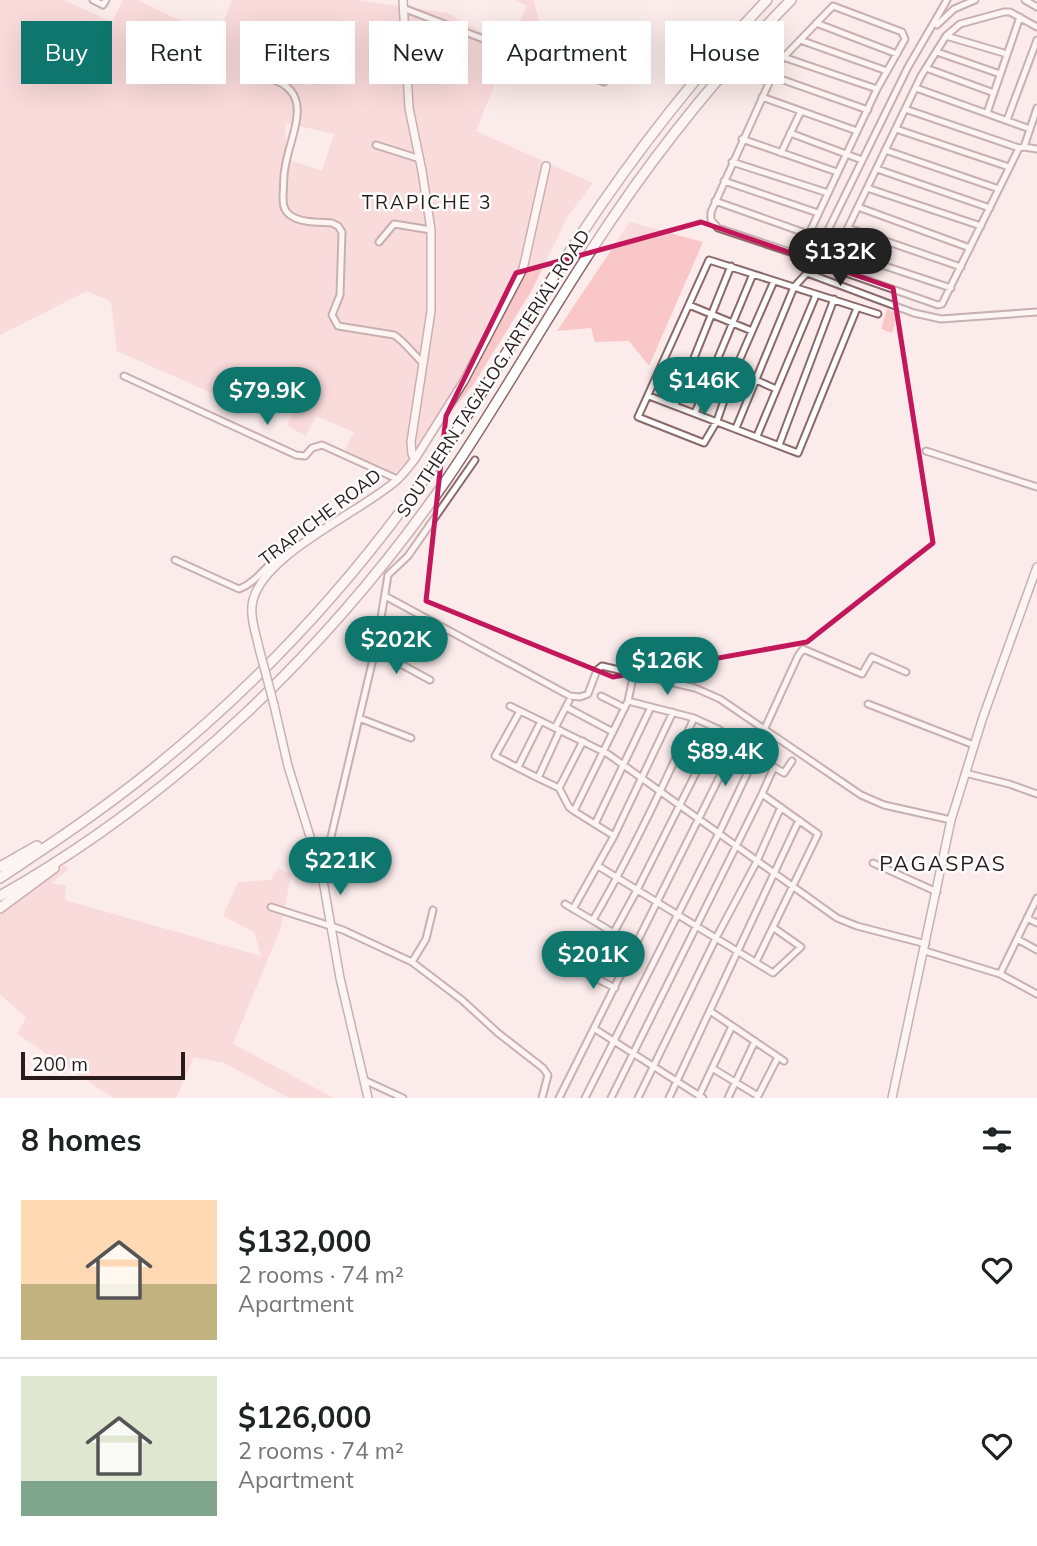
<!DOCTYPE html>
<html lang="en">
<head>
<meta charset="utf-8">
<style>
	:root { --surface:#fff; --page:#f2f2f2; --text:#202124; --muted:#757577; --line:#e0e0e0; --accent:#0f766e }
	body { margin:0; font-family:Mulish,sans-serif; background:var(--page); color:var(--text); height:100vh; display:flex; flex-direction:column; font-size:26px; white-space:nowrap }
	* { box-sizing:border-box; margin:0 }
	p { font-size:23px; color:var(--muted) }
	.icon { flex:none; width:38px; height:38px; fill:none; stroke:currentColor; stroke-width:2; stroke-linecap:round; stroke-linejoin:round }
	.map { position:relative; height:1098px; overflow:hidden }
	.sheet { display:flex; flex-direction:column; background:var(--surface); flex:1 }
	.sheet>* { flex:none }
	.top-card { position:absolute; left:21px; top:21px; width:996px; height:63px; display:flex; gap:14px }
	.scale { position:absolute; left:21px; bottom:18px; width:164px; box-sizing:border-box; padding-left:7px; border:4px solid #281a1a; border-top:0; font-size:19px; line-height:24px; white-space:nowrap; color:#281a1a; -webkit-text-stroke:5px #fdfdfd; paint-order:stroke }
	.price { position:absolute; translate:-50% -60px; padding:0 16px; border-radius:24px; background:var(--accent); color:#fff; font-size:23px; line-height:46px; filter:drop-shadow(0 2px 4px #0008) }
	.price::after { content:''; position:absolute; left:50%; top:42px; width:21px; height:16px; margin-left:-10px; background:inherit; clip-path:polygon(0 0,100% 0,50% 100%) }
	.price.selected { background:#222; color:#fff }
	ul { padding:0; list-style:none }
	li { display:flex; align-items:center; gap:21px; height:175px; padding:0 21px }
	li+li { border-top:2px solid var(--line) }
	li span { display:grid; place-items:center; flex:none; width:196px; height:140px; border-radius:0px; color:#555 }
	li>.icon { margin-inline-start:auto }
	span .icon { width:84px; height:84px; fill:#fffc; stroke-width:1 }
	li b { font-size:30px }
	h2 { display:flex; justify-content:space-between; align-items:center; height:84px; padding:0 21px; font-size:30px }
	.tag { padding:0 24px; border-radius:0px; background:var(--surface); box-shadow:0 7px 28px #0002; font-size:24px; line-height:63px }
	.tag.selected { background:var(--accent); color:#fff }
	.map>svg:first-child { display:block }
	.green { fill:#f9c7c8; fill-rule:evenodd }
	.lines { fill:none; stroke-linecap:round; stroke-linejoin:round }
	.street-casing { stroke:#8b6969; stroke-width:9 }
	.secondary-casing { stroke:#8b6969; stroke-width:10 }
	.highway-casing { stroke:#8b6969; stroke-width:12 }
	.street { stroke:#fff; stroke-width:5 }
	.secondary { stroke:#fff; stroke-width:7 }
	.highway { stroke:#fff; stroke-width:9 }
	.secondary-bridge-casing { stroke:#8b6969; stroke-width:10; stroke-linecap:butt }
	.secondary-bridge { stroke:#fff; stroke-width:7 }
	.marked { fill:none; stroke:#c2185b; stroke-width:5; stroke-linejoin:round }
	.labels { text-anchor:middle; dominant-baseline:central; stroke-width:5; stroke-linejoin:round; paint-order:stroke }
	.street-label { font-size:18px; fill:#281a1a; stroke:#fdfdfd }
	.neighbourhood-label { font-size:19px; letter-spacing:2px; fill:#281a1a; stroke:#fdfdfd }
	.quarter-label { font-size:21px; letter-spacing:2px; fill:#281a1a; stroke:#fdfdfd }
</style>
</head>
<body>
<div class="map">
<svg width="1037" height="1098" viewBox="0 0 1037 1098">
	<rect width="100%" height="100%" fill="#fbebeb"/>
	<path class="green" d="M0,0H64L112,22L123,0H137L217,38L232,0H356L447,13L507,46L527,6L515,0H534L543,40L520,84L499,74L476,131L593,183L568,216L532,290L473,385L397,479L343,453L354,432L316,416L306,436L287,426L307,384L286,371L261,415L117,351L111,302L87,291L0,335ZM285,40L306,45L303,50L318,54L311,86L286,77L281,82L270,66ZM285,123L334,134L322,171L287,159Z
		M630,222L703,242L649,366L629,341L595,342L591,328L557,331Z
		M887,309L898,313L892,333L881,329Z
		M667,373L678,376L670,399L660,395Z
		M64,865L68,870L51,883L66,886L65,900L261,956L254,932L223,916L238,882L271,880L278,868L291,875L281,927L233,1044L334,1098H289L224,1063L194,1057L176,1098H113L17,1034L26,1018L0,994V914Z"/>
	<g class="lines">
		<g class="street-casing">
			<path id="street" d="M93,0L103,5L106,0
				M1025,0L1037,7
				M833,6L902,32L905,39L877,89L799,255L718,228L711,220V212L778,63Z
				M403,8L486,40L551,60L604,82
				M816,23L897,54
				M937,25L954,9L975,0
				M1037,27L1010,12H1004L960,24L946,36L921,76L829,267L938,305L942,304L1019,148L1024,147L1037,149
				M946,36L1007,54
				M800,40L887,71
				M937,52L1000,74
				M783,57L877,89
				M926,68L994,93
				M772,76L868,110
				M265,77C319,90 290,133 285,168C283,177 284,186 283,195C283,203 283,210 290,215C300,223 319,222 332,223L338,226L342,232L340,295L332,315L338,326L394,335C403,340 414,355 423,363
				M916,88L1030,129
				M762,97L857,131
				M905,109L1019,148
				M987,113L1020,17
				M1007,120L1037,40
				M896,129L1009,167
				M790,133L862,160
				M742,139L837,172
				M376,145L420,159
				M1024,147L1037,108
				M885,150L999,189
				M781,153L801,111
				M732,162L828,193
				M877,169L990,208
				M724,181L818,213
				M867,188L981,226
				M715,201L808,234
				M858,207L970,248
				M848,228L961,267
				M379,242L394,224L431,230
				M837,250L951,288
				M807,273L914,313L941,319L1037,312
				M689,305L752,331
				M693,361L732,377L717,421L704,443L638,417L709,260L878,314
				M124,376L296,455L305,456L312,448L322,445L397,479
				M732,377L774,281
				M756,380L776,389
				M649,396L798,453L857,308
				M675,405L731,266
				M695,413L753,274
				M736,428L794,287L807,273L908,67L947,0
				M757,436L816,295
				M779,445L834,299
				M926,451L1037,487
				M175,560L239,589C261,581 269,556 293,550
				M385,596L570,696L580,697L588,694L597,670L602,666L695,688L720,699L861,795L884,805L951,820
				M375,650L430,680
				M601,696L625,708
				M628,701L634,673
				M868,704L974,745
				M510,706L608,754L837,918L857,926L926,944
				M566,707L613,732
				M520,711L495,756L538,778
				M359,718L411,738
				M555,728L569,701
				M765,728L798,656L803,649L862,674L872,657L906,672
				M560,730L538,778L559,788L569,807L574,811
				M518,767L541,721
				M774,767L784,773L792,761
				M965,773L1009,784L1037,794
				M559,788L583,741
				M595,824L651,707
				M614,836L673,712
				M873,863L937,892
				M598,866L773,973L801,947L774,928
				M322,875L377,642L388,575L408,556L475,460
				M565,904L614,933
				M271,907L343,930L412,962L462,1000L498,1033L543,1068L548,1075L542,1098
				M573,909L614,836L574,811L628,701L694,718L718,729L774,767L762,794L818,834L756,962
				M1027,918L1037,923
				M593,920C631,855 663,787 694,718
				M1017,939L1037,950
				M925,951L1000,974L1037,898
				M412,962L426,939L433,910
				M582,971L615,988
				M1000,974L1037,994
				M590,976L637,890L718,729
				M710,1011L784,1061
				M595,1029L703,1098
				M712,1068L758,1096
				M364,1080L403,1098
				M699,1096L732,1026
				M559,1098L737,742
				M585,1098L719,833L756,755
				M611,1098L762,794
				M638,1098L716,938L757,861L781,807
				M669,1098L799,820
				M728,1098L755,1041
				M757,1098L778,1057"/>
		</g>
		<g class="secondary-casing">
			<path id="secondary" d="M415,459L464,381L523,269L546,166
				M259,648C256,634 249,615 253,600C265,553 361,512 397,480C404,474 409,466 415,459L412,454L411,442L431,311V230L422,171L409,108L403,0
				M274,705L288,766L322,875L340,978L368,1098
				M892,1098L951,820L983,717L1037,567"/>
		</g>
		<g class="highway-casing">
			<path id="highway" d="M0,867L37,846
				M0,878C51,844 102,810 149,772C256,686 349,586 427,475C482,398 527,315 580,236C635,153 698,72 767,0
				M0,896C177,796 329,648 445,482C498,405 543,323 594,246C651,158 718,74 791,0
				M0,908L54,868"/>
		</g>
		<use href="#street" class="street"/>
		<use href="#secondary" class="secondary"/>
		<use href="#highway" class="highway"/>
		<g class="secondary-bridge-casing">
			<path id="secondary-bridge" d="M259,648L274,705"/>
		</g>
		<use href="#secondary-bridge" class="secondary-bridge"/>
	</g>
	<path d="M0 0H1037V1098H0ZM701,222L893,288L933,543L807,642L613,677L426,601L446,416L516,273Z" fill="#fbebeb" fill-opacity=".55" fill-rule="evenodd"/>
	<path class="marked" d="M701,222L893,288L933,543L807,642L613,677L426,601L446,416L516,273Z"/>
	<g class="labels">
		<g class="street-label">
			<text transform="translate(493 373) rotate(-57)">SOUTHERN TAGALOG ARTERIAL ROAD</text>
			<text transform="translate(320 517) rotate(-37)">TRAPICHE ROAD</text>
		</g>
		<g class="neighbourhood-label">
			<text x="427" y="202">TRAPICHE 3</text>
		</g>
		<g class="quarter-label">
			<text x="943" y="863">PAGASPAS</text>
		</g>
	</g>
</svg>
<div class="scale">200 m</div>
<b class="price selected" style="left:840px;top:288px">$132K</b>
<b class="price" style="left:704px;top:417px">$146K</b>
<b class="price" style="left:267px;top:427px">$79.9K</b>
<b class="price" style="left:396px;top:676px">$202K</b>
<b class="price" style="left:667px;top:697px">$126K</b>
<b class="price" style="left:725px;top:788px">$89.4K</b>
<b class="price" style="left:340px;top:897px">$221K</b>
<b class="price" style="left:593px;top:991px">$201K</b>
<div class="top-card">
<a class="tag selected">Buy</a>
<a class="tag">Rent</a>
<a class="tag">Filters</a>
<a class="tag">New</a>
<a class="tag">Apartment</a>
<a class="tag">House</a>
</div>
</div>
<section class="sheet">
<h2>8 homes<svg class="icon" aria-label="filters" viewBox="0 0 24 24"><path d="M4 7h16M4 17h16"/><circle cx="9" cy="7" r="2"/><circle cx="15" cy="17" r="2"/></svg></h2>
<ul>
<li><span style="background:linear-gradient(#ffd9b3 60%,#c2b280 0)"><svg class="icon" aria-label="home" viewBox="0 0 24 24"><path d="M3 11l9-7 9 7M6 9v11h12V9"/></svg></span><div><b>$132,000</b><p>2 rooms · 74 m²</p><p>Apartment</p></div><svg class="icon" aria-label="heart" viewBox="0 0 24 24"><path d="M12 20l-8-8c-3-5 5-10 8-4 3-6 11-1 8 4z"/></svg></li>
<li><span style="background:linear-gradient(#dfe7d0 75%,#7fa58c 0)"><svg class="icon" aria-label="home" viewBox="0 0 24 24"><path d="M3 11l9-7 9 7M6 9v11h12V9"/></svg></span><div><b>$126,000</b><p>2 rooms · 74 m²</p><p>Apartment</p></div><svg class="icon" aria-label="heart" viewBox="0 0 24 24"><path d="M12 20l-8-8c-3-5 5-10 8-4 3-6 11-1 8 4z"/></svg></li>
</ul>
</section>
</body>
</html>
